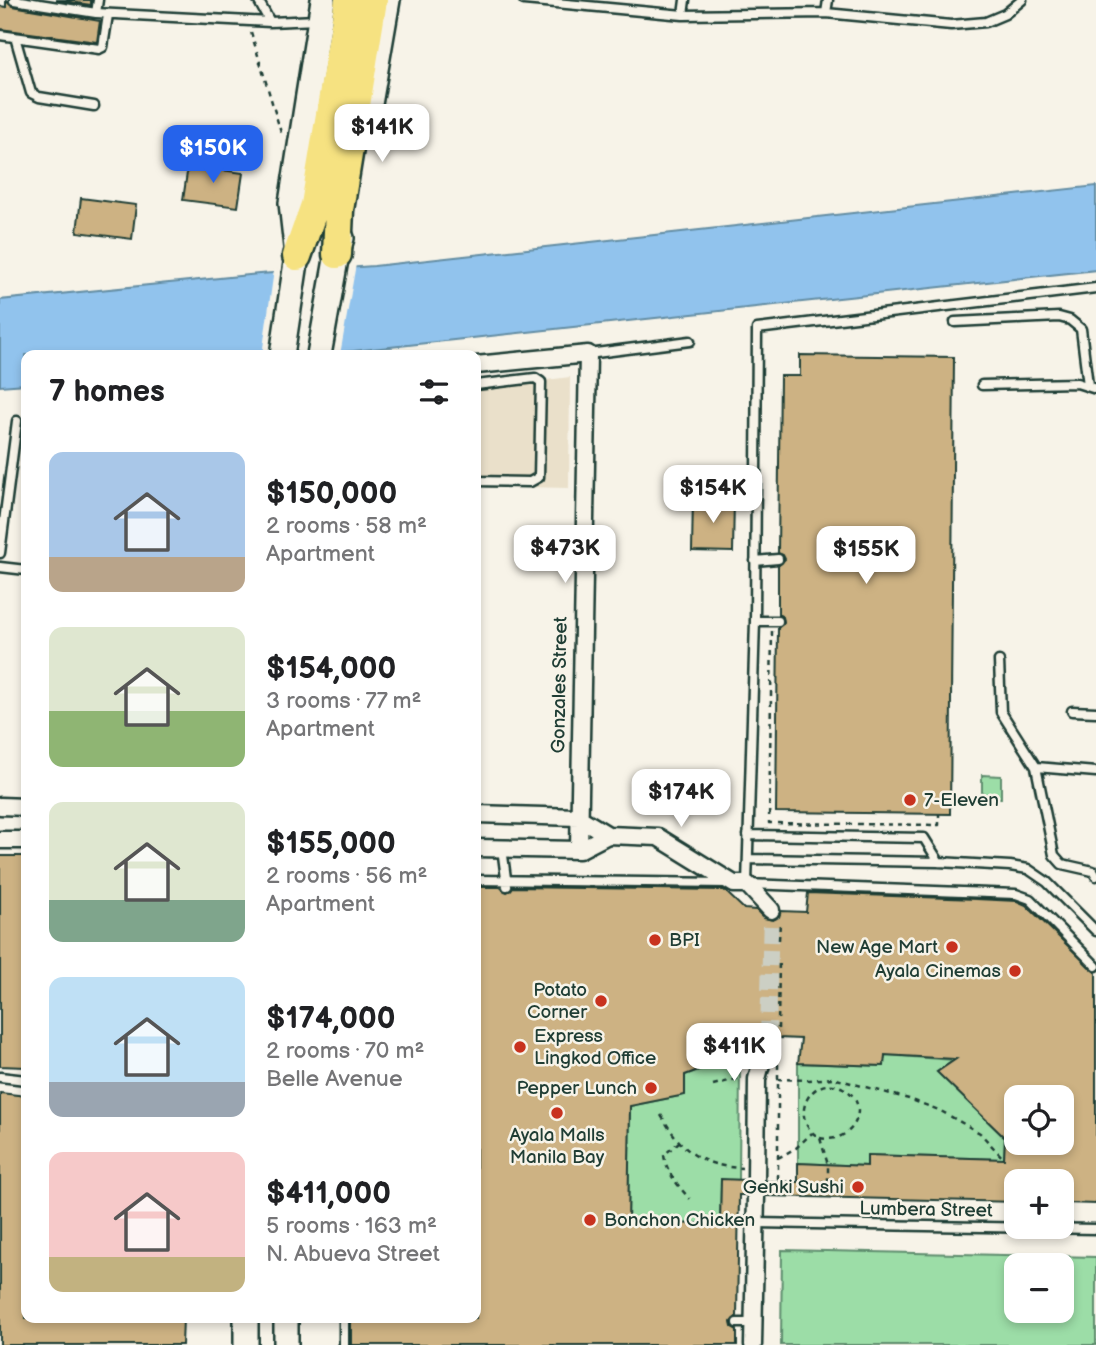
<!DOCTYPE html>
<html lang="en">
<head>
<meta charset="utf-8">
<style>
	:root { --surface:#fff; --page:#f6f6f6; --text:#202124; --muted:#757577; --accent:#2563eb }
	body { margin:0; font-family:"Balsamiq Sans",sans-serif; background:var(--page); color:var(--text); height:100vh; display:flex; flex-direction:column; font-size:26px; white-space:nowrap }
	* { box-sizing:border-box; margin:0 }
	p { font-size:23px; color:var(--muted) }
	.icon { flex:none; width:38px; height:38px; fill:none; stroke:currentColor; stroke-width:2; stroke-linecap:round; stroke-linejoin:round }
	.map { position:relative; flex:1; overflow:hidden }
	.drawer { position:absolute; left:21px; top:350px; width:460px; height:973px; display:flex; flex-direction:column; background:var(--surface); border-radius:14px; box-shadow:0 4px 10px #0003 }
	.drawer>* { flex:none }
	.fabs { position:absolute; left:1004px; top:1085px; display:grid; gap:14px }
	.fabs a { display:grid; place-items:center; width:70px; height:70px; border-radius:14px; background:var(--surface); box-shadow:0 4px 10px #0003; font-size:35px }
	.price { position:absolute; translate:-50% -60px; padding:0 16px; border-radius:14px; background:#fff; color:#222; font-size:23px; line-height:46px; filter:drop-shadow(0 2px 4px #0008) }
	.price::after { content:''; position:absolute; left:50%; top:42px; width:21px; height:16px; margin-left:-10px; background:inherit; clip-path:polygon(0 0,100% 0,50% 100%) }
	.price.active { background:var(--accent); color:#fff }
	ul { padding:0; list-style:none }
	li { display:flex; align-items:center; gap:21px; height:175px; padding:0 28px }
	li span { display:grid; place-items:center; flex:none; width:196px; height:140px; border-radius:14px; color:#555 }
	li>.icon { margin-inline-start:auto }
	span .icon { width:84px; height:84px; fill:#fffc; stroke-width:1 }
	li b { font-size:30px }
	h2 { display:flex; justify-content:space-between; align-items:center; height:84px; padding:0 28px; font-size:30px }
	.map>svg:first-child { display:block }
	.built { fill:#eae0ca }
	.green { fill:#9cdda7; stroke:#5e8d6e; stroke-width:2; fill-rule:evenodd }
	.water { fill:#91c3ed; stroke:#638da3; stroke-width:2 }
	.pier { fill:#f7f3e8 }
	.building { fill:#cdb283; stroke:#1f3d34; stroke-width:2; fill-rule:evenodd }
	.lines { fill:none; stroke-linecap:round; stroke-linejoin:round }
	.street-tunnel { stroke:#cccfc4; stroke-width:16; stroke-dasharray:16 8; stroke-linecap:butt }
	.lane-casing { stroke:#1f3d34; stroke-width:13 }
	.street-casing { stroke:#1f3d34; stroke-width:21 }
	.secondary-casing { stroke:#1f3d34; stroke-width:28 }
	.highway-casing { stroke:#1f3d34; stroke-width:33 }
	.path { stroke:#1f3d34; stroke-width:2.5; stroke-dasharray:5 5; stroke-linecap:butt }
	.lane { stroke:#f7f3e8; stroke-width:8 }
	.street { stroke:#f7f3e8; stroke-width:16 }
	.secondary { stroke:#f7f3e8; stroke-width:23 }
	.highway { stroke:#f6e281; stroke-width:28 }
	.poi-dot { fill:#c8321e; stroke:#f7f3e8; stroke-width:2.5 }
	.labels { text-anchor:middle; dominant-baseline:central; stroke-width:5; stroke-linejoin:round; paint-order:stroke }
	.street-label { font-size:19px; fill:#1f3d34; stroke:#f7f3e8 }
	.poi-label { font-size:19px; fill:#1f3d34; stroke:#f7f3e8; text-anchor:end }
</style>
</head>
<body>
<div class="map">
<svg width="1096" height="1345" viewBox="0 0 1096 1345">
	<rect width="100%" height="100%" fill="#f7f3e8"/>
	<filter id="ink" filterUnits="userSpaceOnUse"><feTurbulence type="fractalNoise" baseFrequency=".0143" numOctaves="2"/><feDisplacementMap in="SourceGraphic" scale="14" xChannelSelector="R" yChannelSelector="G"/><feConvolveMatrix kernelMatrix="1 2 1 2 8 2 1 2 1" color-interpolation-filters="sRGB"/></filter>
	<g filter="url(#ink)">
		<path class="built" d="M570,377L569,488L476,486V389Z"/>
		<path class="green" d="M982,775L1001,776V798H982Z
			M885,1055L954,1060L937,1072L1005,1138L1004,1159L868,1155L867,1166L798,1163V1063L883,1066Z
			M740,1062L739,1180H721L720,1224L628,1223L630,1106L685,1095V1075L706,1067Z
			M782,1250L1096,1257V1345H781ZM1017,1265H1062V1311H1017Z"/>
		<path class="water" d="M1096,186V270L317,355H26V384L0,386V300L259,274L374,266Z"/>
		<path class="pier" d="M356,264L340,355H262L274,270Z"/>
		<path class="building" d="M6,0L13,6L100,21L97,42L0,29V6L6,7Z
			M56,0H91V5Z
			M198,161L214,163V169L243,173L238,207L183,200L188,166L197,167Z
			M81,198L136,205L132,239L77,232Z
			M800,355L954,357L950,814L776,812L778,628L784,622L783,617L778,614V566L785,559L783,555L778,553L780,376H800Z
			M693,498L734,499L733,552L692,551Z
			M0,856H26V1067L0,1066Z
			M476,887H500L507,892L513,887L724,890L744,909L756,910L764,918L773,920L779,917L781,911L806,912L808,893L976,899L1017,901L1026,905L1096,973V1204L1062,1203V1181H1017V1202L766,1196L763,1187L766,1181L798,1182V1163L867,1166V1155L1004,1159L1005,1138L937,1072L956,1059L885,1055L884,1066L798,1063L801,1039L778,1038L775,1030L766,1028L760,1031L757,1037H739L740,1062L706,1067L685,1075V1095L630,1106L628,1223L720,1224L721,1179L746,1180L749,1188L746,1195H739L737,1316L731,1322L732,1327L737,1330V1345H351V1318H476ZM1017,1097H1062V1143H1017Z
			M0,1093L26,1096V1318H183L182,1345H0Z"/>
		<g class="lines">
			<path class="street-tunnel" d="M768,1038L771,910"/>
			<g class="lane-casing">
				<path id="lane" d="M14,0L96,13L98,0
					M258,0L270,22
					M524,0L683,15L826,13L951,25L986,22L1005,14L1022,0
					M96,13L270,22L317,20
					M826,13L828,0
					M683,15L685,0
					M0,35L99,49L103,47L108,15
					M15,37L31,93L39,97L94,106
					M1096,288L757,329L755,621L747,884L1016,894L1030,899L1096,966
					M955,322L1059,317L1070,320L1081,329L1088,385
					M588,354L690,341
					M476,385L535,378L541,382L539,477L530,482L476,481
					M982,385L1077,383L1096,389
					M0,553L17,421
					M755,561L778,559
					M0,567L26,570
					M755,621H778
					M999,661L1001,712L1036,767L1054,855L1062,864L1093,871L1096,876
					M1072,711L1096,712
					M1036,767L1096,772
					M748,835L924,838L939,862
					M502,848L507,886
					M748,859L939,862L1010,866L1028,869L1047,882L1096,931
					M476,880L728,883
					M0,1077L26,1080
					M755,1223L1096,1229
					M737,1323H753
					M344,1345V1318"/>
			</g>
			<g class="street-casing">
				<path id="street" d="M476,365L588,354L579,850
					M0,806L26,807
					M476,814L578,817L608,835
					M0,840H26
					M476,848L579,850L608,835L658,837L734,884H747L771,910
					M756,1180L757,1079L768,1038
					M753,1345L756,1195"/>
			</g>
			<g class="secondary-casing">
				<path id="secondary" d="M365,133L388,0
					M282,355L297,256L291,203L323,0
					M319,355L337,254L342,238
					M246,1318V1345
					M286,1318V1345"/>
			</g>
			<g class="highway-casing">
				<path id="highway" d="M337,254L339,210L373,0
					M297,256L315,205L349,0"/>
			</g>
			<path class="path" d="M251,32L282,136
				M772,631L769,823L939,825V813
				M779,940L780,922
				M778,1029L779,959
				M778,1064V1181
				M777,1079L809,1080L833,1078L909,1099L939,1110L980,1133L1004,1159
				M713,1085L740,1078
				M661,1115C682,1151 700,1166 742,1168
				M820,1138C854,1145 873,1104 843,1088C811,1072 786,1119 820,1138L828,1165V1187H823V1180
				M679,1142L664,1155C666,1172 679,1187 690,1199
				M778,1158L796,1148L812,1133"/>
			<use href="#lane" class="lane"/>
			<use href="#street" class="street"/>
			<use href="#secondary" class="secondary"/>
			<use href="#highway" class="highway"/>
		</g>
	</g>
	<g class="poi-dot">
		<circle cx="910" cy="800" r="7"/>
		<circle cx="655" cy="940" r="7"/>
		<circle cx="952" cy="947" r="7"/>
		<circle cx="1015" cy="971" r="7"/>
		<circle cx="601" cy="1001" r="7"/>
		<circle cx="520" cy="1047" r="7"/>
		<circle cx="651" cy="1088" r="7"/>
		<circle cx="557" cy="1113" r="7"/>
		<circle cx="858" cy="1187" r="7"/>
		<circle cx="590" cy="1220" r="7"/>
	</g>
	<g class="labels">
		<g class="street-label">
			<text transform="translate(560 685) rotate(-89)">Gonzales Street</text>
			<text transform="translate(926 1210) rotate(1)">Lumbera Street</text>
		</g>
		<g class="poi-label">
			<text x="924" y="800" text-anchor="start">7-Eleven</text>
			<text x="669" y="940" text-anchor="start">BPI</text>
			<text x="938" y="947">New Age Mart</text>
			<text x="1001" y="971">Ayala Cinemas</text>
			<text x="587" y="990">Potato<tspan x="587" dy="22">Corner</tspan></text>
			<text x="534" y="1036" text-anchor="start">Express<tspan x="534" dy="22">Lingkod Office</tspan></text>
			<text x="637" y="1088">Pepper Lunch</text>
			<text x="557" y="1135" text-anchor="middle">Ayala Malls<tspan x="557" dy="22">Manila Bay</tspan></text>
			<text x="844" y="1187">Genki Sushi</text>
			<text x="604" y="1220" text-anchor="start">Bonchon Chicken</text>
		</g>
	</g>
</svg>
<div class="fabs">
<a><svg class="icon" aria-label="locate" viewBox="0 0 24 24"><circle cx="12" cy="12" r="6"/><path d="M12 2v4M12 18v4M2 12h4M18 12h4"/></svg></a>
<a>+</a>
<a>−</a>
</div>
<b class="price" style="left:382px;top:164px">$141K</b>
<b class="price active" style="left:213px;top:185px">$150K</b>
<b class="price" style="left:713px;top:525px">$154K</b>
<b class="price" style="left:565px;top:585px">$473K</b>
<b class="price" style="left:866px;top:586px">$155K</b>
<b class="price" style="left:681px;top:829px">$174K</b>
<b class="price" style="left:734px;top:1083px">$411K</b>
<section class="drawer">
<h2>7 homes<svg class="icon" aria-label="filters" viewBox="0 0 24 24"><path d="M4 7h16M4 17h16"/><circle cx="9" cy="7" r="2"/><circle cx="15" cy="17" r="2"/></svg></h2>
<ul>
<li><span style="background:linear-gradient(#a9c7e8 75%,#b9a48a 0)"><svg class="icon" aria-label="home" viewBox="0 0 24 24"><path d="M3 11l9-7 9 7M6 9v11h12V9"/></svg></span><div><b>$150,000</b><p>2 rooms · 58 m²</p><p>Apartment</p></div></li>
<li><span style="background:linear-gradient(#dfe7d0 60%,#8fb573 0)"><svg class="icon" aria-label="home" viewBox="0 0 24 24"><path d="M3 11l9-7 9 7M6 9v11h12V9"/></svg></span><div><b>$154,000</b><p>3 rooms · 77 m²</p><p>Apartment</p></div></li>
<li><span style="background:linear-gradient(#dfe7d0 70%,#7fa58c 0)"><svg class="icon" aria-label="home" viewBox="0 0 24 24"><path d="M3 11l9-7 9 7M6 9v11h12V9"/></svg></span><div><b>$155,000</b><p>2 rooms · 56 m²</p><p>Apartment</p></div></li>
<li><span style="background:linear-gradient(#bfe0f5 75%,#9aa5b1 0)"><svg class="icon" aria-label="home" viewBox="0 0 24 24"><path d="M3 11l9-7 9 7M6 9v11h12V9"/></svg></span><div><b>$174,000</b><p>2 rooms · 70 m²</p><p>Belle Avenue</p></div></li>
<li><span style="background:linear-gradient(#f6c9c9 75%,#c2b280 0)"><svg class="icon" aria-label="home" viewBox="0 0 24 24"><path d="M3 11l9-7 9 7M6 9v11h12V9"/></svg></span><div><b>$411,000</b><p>5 rooms · 163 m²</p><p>N. Abueva Street</p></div></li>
</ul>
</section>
</div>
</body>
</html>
